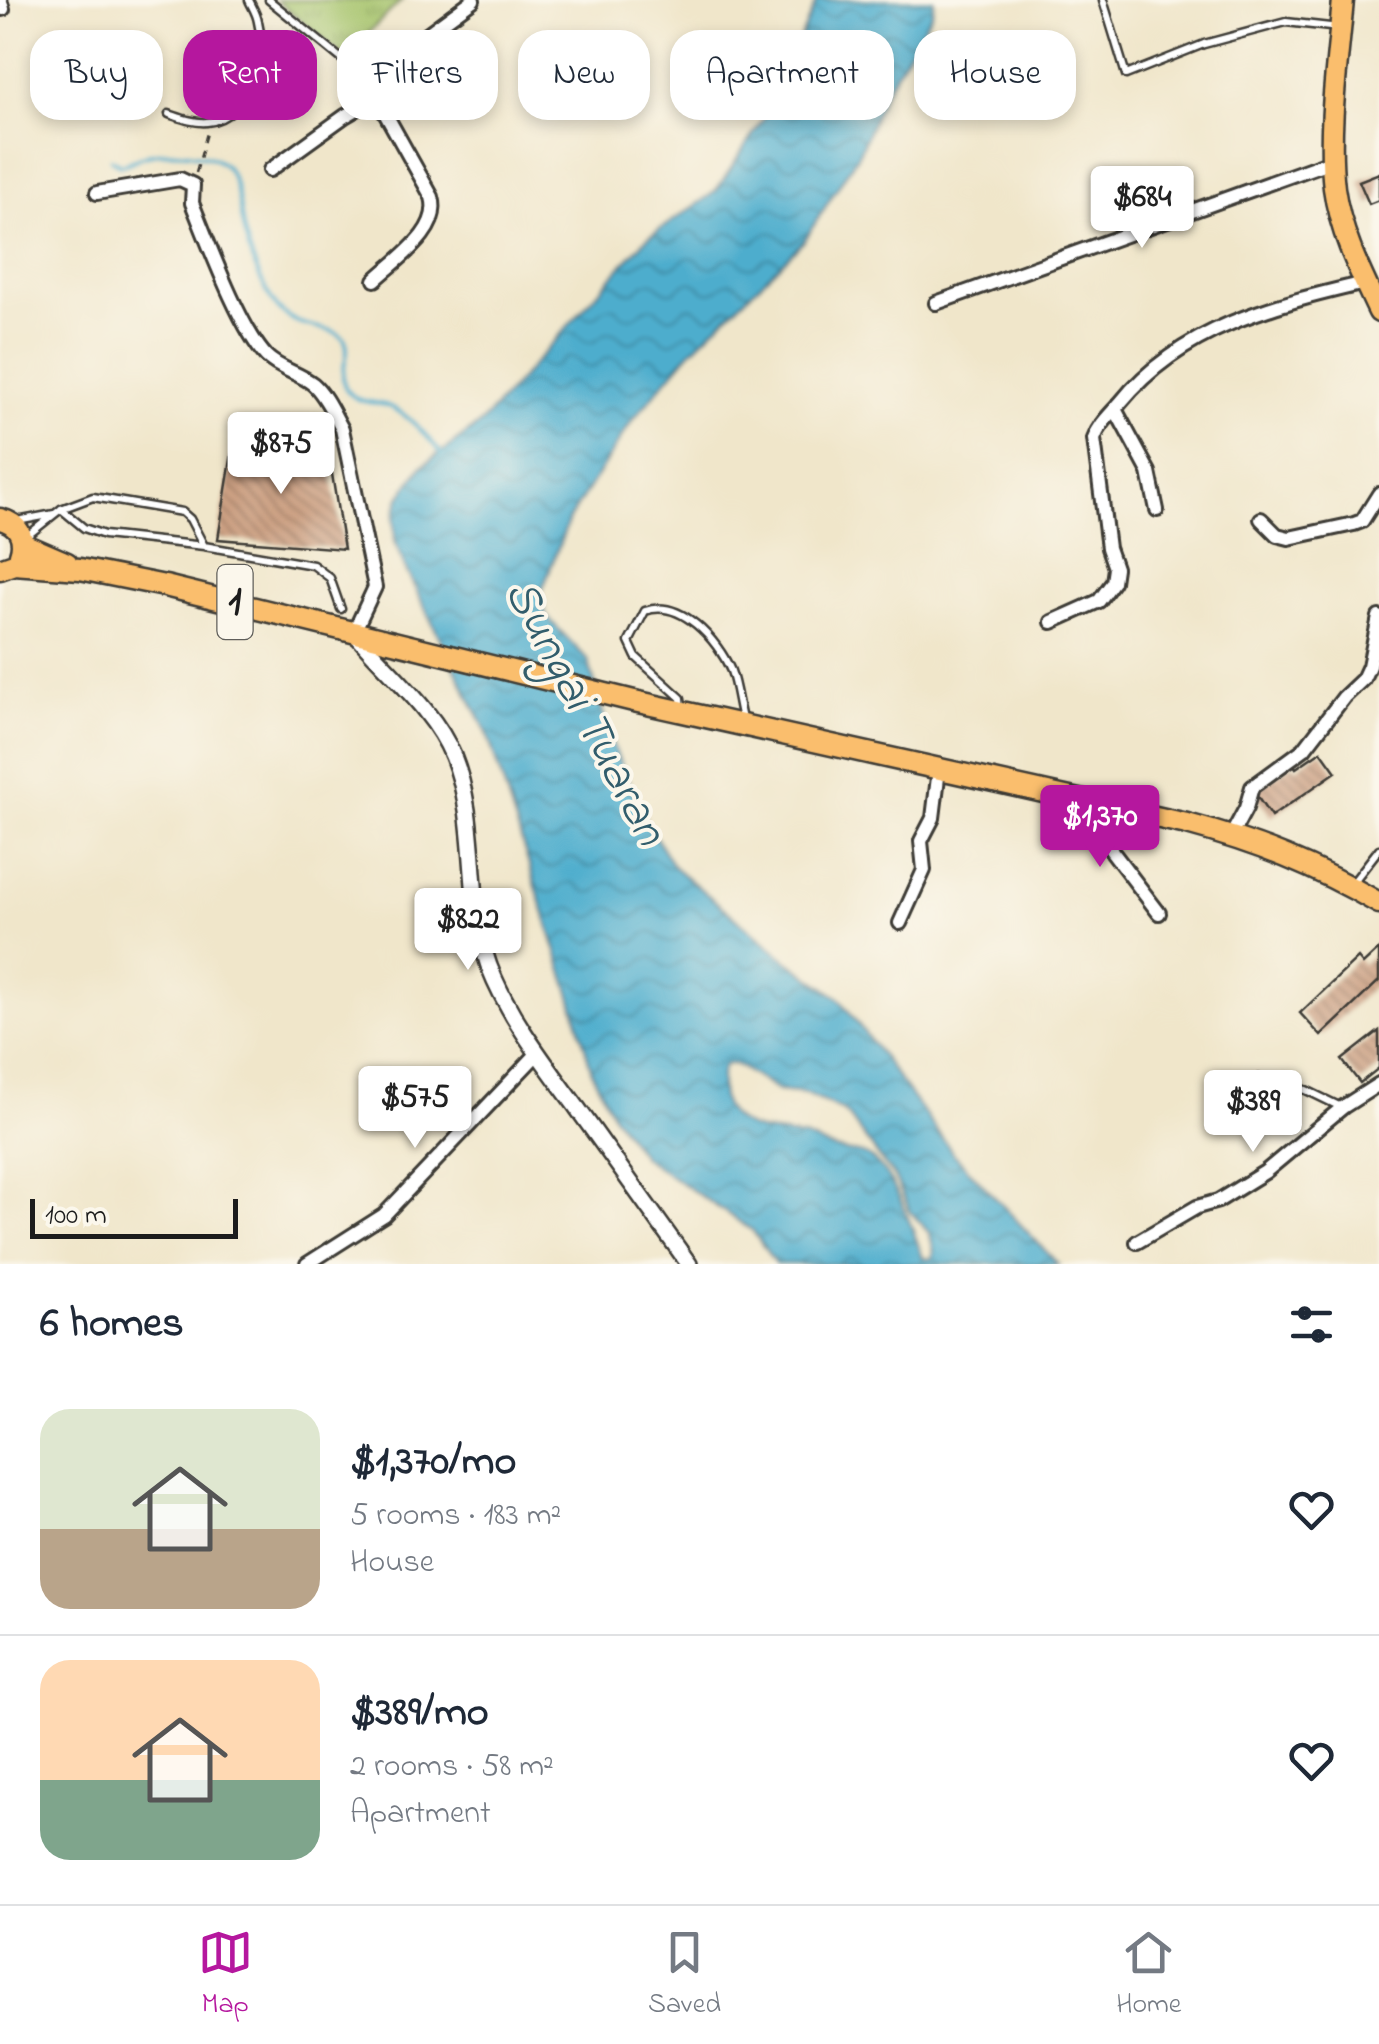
<!DOCTYPE html>
<html lang="en">
<head>
<meta charset="utf-8">
<style>
	:root { --surface:#fff; --page:#f6f6f7; --text:#1f2937; --muted:#747a83; --line:#e0e1e3; --accent:#b5179e }
	body { margin:0; font-family:"Indie Flower",sans-serif; background:var(--page); color:var(--text); height:100vh; display:flex; flex-direction:column; font-size:38px; white-space:nowrap }
	* { box-sizing:border-box; margin:0 }
	p { font-size:32px; color:var(--muted) }
	.icon { flex:none; width:55px; height:55px; fill:none; stroke:currentColor; stroke-width:2; stroke-linecap:round; stroke-linejoin:round }
	.map { position:relative; height:1264px; overflow:hidden }
	.panel { display:flex; flex-direction:column; background:var(--surface); flex:1 }
	.panel>* { flex:none }
	.hud { position:absolute; left:30px; top:30px; width:1320px; height:90px; display:flex; gap:20px }
	.scale { position:absolute; left:30px; bottom:25px; width:208px; box-sizing:border-box; padding-left:10px; border:5px solid #1c1c1c; border-top:0; font-size:28px; line-height:35px; white-space:nowrap; color:#1c1c1c; -webkit-text-stroke:8px #fbf7ec; paint-order:stroke }
	.price { position:absolute; translate:-50% -85px; padding:0 22px; border-radius:10px; background:#fff; color:#222; font-size:32px; line-height:65px; filter:drop-shadow(0 2px 5px #0008) }
	.price::after { content:''; position:absolute; left:50%; top:60px; width:30px; height:22px; margin-left:-15px; background:inherit; clip-path:polygon(0 0,100% 0,50% 100%) }
	.price.selected { background:var(--accent); color:#fff }
	ul { padding:0; list-style:none }
	li { display:flex; align-items:center; gap:30px; height:250px; padding:0 40px }
	li+li { border-top:2px solid var(--line) }
	li span { display:grid; place-items:center; flex:none; width:280px; height:200px; border-radius:30px; color:#555 }
	li>.icon { margin-inline-start:auto }
	span .icon { width:120px; height:120px; fill:#fffc; stroke-width:1 }
	li b { font-size:42px }
	h2 { display:flex; justify-content:space-between; align-items:center; height:120px; padding:0 40px; font-size:42px }
	.pill { padding:0 35px; border-radius:30px; background:var(--surface); box-shadow:0 5px 15px #0003; font-size:35px; line-height:90px }
	.pill.selected { background:var(--accent); color:#fff }
	.tabs { display:flex; justify-content:space-around; align-items:center; height:140px; border-top:2px solid var(--line); background:var(--surface); font-size:28px; color:var(--muted) }
	.tabs a { display:grid; justify-items:center; gap:5px }
	.tabs .selected { color:var(--accent) }
	.map>svg:first-child { display:block }
	.grass { fill:url(#grass-tufts); stroke:#607044; stroke-width:2.5 }
	.water { fill:url(#water-waves); stroke:#356474; stroke-width:2.5; fill-rule:evenodd }
	.lines { fill:none; stroke-linecap:round; stroke-linejoin:round }
	.stream { stroke:#4eadcd; stroke-width:4 }
	.building { fill:url(#building-back-hatch) }
	.service-casing { stroke:#3c3a36; stroke-width:11 }
	.minor-casing { stroke:#3c3a36; stroke-width:18 }
	.tertiary-casing { stroke:#3c3a36; stroke-width:20 }
	.trunk-casing { stroke:#3c3a36; stroke-width:25 }
	.path { stroke:#3c3a36; stroke-width:2.5; stroke-dasharray:8 8; stroke-linecap:butt }
	.service { stroke:#fff; stroke-width:6 }
	.minor { stroke:#fff; stroke-width:12 }
	.tertiary { stroke:#fff; stroke-width:15 }
	.trunk { stroke:#fabe6d; stroke-width:20 }
	.labels { text-anchor:middle; dominant-baseline:central; stroke-width:8; stroke-linejoin:round; paint-order:stroke }
	.shield { fill:#fbf7ec; stroke:#5f5e5a; stroke-width:2.5 }
	.shield-label { font-size:42px; font-weight:bold; fill:#1c1c1c }
	.water-label { font-size:48px; font-style:italic; fill:#325d6c; stroke:#fbf7ec }
</style>
</head>
<body>
<div class="map">
<svg width="1379" height="1264" viewBox="0 0 1379 1264">
	<defs>
		<pattern id="grass-tufts" width="24" height="20" patternUnits="userSpaceOnUse" patternTransform="scale(2.5)"><rect width="24" height="20" fill="#a5c36b"/><path d="M3 7l-1-3M5 7V3M7 7l1-3M15 17l-1-3M17 17v-4M19 17l1-3" fill="none" stroke="#8da75c"/></pattern>
		<pattern id="water-waves" width="16" height="10" patternUnits="userSpaceOnUse" patternTransform="scale(2.5)"><rect width="16" height="10" fill="#4eadcd"/><path d="M0 5q4-4 8 0t8 0" fill="none" stroke="#408ca6"/></pattern>
		<pattern id="building-back-hatch" width="6" height="6" patternUnits="userSpaceOnUse" patternTransform="scale(2.5)"><rect width="6" height="6" fill="#cca083"/><path d="M-1 5l2 2M0 0l6 6M5-1l2 2" fill="none" stroke="#a5826a"/></pattern>
	</defs>
	<rect width="100%" height="100%" fill="#fbf7ec"/>
	<filter id="ink" filterUnits="userSpaceOnUse"><feTurbulence type="fractalNoise" baseFrequency=".01" numOctaves="2"/><feDisplacementMap in="SourceGraphic" scale="20" xChannelSelector="R" yChannelSelector="G"/><feConvolveMatrix kernelMatrix="1 2 1 2 8 2 1 2 1" color-interpolation-filters="sRGB"/></filter>
	<filter id="wash" filterUnits="userSpaceOnUse"><feTurbulence type="fractalNoise" baseFrequency=".0048" numOctaves="4" result="noise"/><feDisplacementMap in="SourceGraphic" scale="40" xChannelSelector="R" yChannelSelector="G"/><feGaussianBlur stdDeviation="2.25" result="paint"/><feColorMatrix in="noise" values="0 0 0 0 0 0 0 0 0 0 0 0 0 0 0 0 0 1.4 0 .05"/><feComposite in="paint" operator="in"/></filter>
	<g filter="url(#wash)">
		<rect width="100%" height="100%" fill="#f0e6ca"/>
		<path class="grass" d="M276,0H402L360,41L367,59L357,67Z"/>
		<path class="water" d="M817,0H934L932,13L885,91L859,153L804,241L690,352L632,421L569,519L541,593L546,616L588,660L612,744L646,821L673,866L779,954L839,998L953,1153L1058,1264H775L753,1231L643,1157L613,1115L592,1072L571,996L487,733L405,568L395,541L394,518L400,497L421,467L481,423L646,239L716,191L770,109ZM725,1064H735L778,1091L806,1094L841,1110L849,1117L894,1177L910,1211L930,1234L934,1253L931,1259L923,1258C913,1230 894,1172 869,1157C860,1151 849,1153 839,1150C827,1148 816,1140 803,1137C771,1131 721,1134 721,1086C721,1077 720,1072 725,1064Z"/>
		<g class="lines">
			<path class="stream" d="M111,159L120,165C128,164 133,160 141,157C160,149 206,151 223,164C240,178 239,216 245,236C251,257 260,281 272,300C294,335 331,322 344,339C354,353 335,374 347,390C360,407 378,399 395,409C414,420 430,439 444,457"/>
		</g>
		<g id="blocks">
			<path class="building" d="M1379,173V200L1369,204L1359,181Z
				M234,441L328,449L344,549L218,539Z
				M1321,751L1336,772L1271,817L1254,792L1293,764L1296,768Z
				M1379,949V981L1321,1036L1300,1013L1358,958L1363,964Z
				M1379,1031V1068L1360,1083L1342,1060Z"/>
		</g>
	</g>
	<g filter="url(#ink)">
		<use href="#blocks" fill-opacity="0" stroke="#3c3a36" stroke-width="2.5"/>
		<g class="lines">
			<g class="service-casing">
				<path id="service" d="M269,0L365,78
					M1103,0L1126,75L1204,44L1286,22L1339,28
					M169,114C181,118 193,123 207,122C247,119 267,55 258,22C257,14 252,7 249,0
					M61,509L84,528L104,535L204,546L313,565L330,578L341,609
					M17,521L54,514
					M27,536L61,509L93,497L182,512L190,519L204,546
					M682,708L681,698L636,657L629,642L645,611C680,598 718,640 731,671C736,685 738,703 742,719
					M1351,885L1379,849
					M1259,1078L1306,1090L1341,1107"/>
			</g>
			<g class="minor-casing">
				<path id="minor" d="M0,0L3,9
					M270,170L345,116L376,98
					M97,193L180,179L193,185L192,203C208,242 239,327 266,356C280,370 298,372 313,384C325,394 334,415 342,429L375,587L354,632
					M375,280C397,259 442,231 432,197L366,79L473,0
					M936,303L1334,160
					M1115,409L1149,472L1157,510
					M1261,519L1277,535L1289,538L1354,524L1362,521L1379,494
					M1052,622L1099,601L1113,582L1115,568L1108,548L1094,439C1099,424 1111,414 1121,402C1181,328 1275,304 1365,283
					M1111,808L1106,835L1111,850L1159,913
					M1231,836L1246,808L1252,787L1304,749L1344,697L1363,679L1369,666L1379,617
					M900,923L924,870L921,841L933,818L939,769
					M1137,1242L1197,1207L1218,1201L1265,1172L1343,1107L1379,1084
					M307,1264L384,1215L537,1054"/>
			</g>
			<g class="tertiary-casing">
				<path id="tertiary" d="M354,632C386,671 434,709 453,756C480,823 465,899 489,966C509,1018 546,1065 578,1109C615,1161 652,1212 689,1264"/>
			</g>
			<g class="trunk-casing">
				<path id="trunk" d="M1343,0C1338,59 1327,129 1334,188C1340,232 1360,272 1379,312
					M0,519C18,523 26,537 20,555
					M23,544L67,563
					M0,569L14,564L80,569L165,586L634,701L1187,824C1258,843 1315,866 1379,903"/>
			</g>
			<path class="path" d="M196,173L207,133"/>
			<use href="#service" class="service"/>
			<use href="#minor" class="minor"/>
			<use href="#tertiary" class="tertiary"/>
			<use href="#trunk" class="trunk"/>
		</g>
	</g>
	<g class="labels">
		<rect class="shield" x="217.5" y="565" width="35" height="74" rx="8"/>
		<g class="shield-label">
			<text x="235" y="602">1</text>
		</g>
		<g class="water-label">
			<text transform="translate(584 713) rotate(62)">Sungai Tuaran</text>
		</g>
	</g>
</svg>
<div class="scale">100 m</div>
<b class="price" style="left:1142px;top:251px">$684</b>
<b class="price" style="left:281px;top:497px">$875</b>
<b class="price selected" style="left:1100px;top:870px">$1,370</b>
<b class="price" style="left:468px;top:973px">$822</b>
<b class="price" style="left:415px;top:1151px">$575</b>
<b class="price" style="left:1253px;top:1155px">$389</b>
<div class="hud">
<a class="pill">Buy</a>
<a class="pill selected">Rent</a>
<a class="pill">Filters</a>
<a class="pill">New</a>
<a class="pill">Apartment</a>
<a class="pill">House</a>
</div>
</div>
<section class="panel">
<h2>6 homes<svg class="icon" aria-label="filters" viewBox="0 0 24 24"><path d="M4 7h16M4 17h16"/><circle cx="9" cy="7" r="2"/><circle cx="15" cy="17" r="2"/></svg></h2>
<ul>
<li><span style="background:linear-gradient(#dfe7d0 60%,#b9a48a 0)"><svg class="icon" aria-label="home" viewBox="0 0 24 24"><path d="M3 11l9-7 9 7M6 9v11h12V9"/></svg></span><div><b>$1,370/mo</b><p>5 rooms · 183 m²</p><p>House</p></div><svg class="icon" aria-label="heart" viewBox="0 0 24 24"><path d="M12 20l-8-8c-3-5 5-10 8-4 3-6 11-1 8 4z"/></svg></li>
<li><span style="background:linear-gradient(#ffd9b3 60%,#7fa58c 0)"><svg class="icon" aria-label="home" viewBox="0 0 24 24"><path d="M3 11l9-7 9 7M6 9v11h12V9"/></svg></span><div><b>$389/mo</b><p>2 rooms · 58 m²</p><p>Apartment</p></div><svg class="icon" aria-label="heart" viewBox="0 0 24 24"><path d="M12 20l-8-8c-3-5 5-10 8-4 3-6 11-1 8 4z"/></svg></li>
</ul>
</section>
<nav class="tabs">
<a class="selected"><svg class="icon" aria-label="map" viewBox="0 0 24 24"><path d="M3 6l6-2 6 2 6-2v14l-6 2-6-2-6 2zM9 4v14M15 6v14"/></svg>Map</a>
<a><svg class="icon" aria-label="saved" viewBox="0 0 24 24"><path d="M7 4h10v16l-5-4-5 4z"/></svg>Saved</a>
<a><svg class="icon" aria-label="home" viewBox="0 0 24 24"><path d="M3 11l9-7 9 7M6 9v11h12V9"/></svg>Home</a>
</nav>
</body>
</html>
